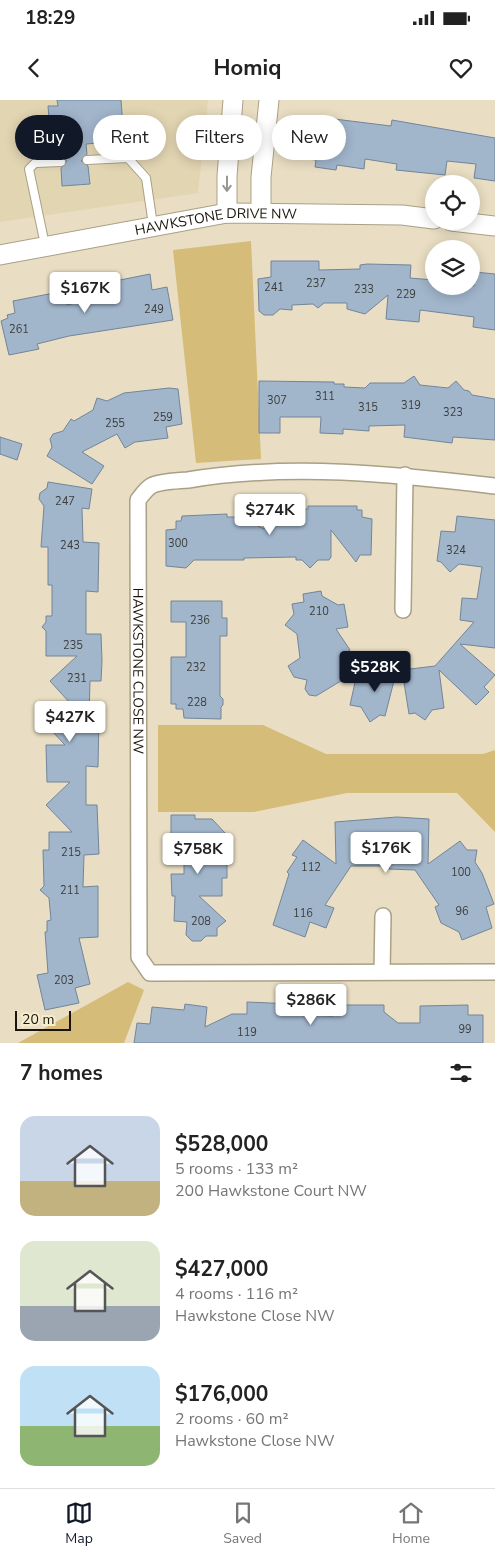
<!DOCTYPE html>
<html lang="en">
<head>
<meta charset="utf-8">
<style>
	:root { --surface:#fff; --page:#f2f2f2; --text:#222; --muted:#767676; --line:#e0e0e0; --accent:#111827 }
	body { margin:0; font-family:"Nunito Sans",sans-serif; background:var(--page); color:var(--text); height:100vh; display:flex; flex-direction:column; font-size:19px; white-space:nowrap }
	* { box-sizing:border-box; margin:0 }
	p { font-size:16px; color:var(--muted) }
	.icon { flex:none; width:28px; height:28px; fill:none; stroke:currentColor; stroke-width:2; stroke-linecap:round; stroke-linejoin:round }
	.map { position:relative; height:943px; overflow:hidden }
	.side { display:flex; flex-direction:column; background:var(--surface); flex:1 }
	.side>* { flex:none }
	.guide { position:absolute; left:15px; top:15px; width:465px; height:45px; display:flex; gap:10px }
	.buttons { position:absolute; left:425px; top:75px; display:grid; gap:10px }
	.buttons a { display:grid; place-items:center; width:55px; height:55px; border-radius:50%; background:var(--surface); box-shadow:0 2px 12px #0003; font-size:25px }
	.scale { position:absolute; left:15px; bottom:12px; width:56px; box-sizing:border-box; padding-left:5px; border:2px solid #19150b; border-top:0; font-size:14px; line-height:18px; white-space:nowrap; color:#19150b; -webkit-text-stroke:4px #f6ecd0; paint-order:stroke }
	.price { position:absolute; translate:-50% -42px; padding:0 11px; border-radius:5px; background:#fff; color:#222; font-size:16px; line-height:32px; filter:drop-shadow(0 1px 2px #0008) }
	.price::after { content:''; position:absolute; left:50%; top:30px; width:15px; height:11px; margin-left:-8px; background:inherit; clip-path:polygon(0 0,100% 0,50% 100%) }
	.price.active { background:var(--accent); color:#fff }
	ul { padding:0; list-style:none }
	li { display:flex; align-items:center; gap:15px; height:125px; padding:0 20px }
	li span { display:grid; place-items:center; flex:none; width:140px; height:100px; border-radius:15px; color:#555 }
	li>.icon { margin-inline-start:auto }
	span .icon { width:60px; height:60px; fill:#fffc; stroke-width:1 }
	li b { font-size:21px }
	h2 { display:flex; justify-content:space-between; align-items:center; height:60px; padding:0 20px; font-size:21px }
	.chip { padding:0 18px; border-radius:22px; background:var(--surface); box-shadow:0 2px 12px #0003; font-size:18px; line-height:45px }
	.chip.active { background:var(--accent); color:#fff }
	.status { display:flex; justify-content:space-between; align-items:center; height:35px; padding:0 25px; background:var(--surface); direction:ltr }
	.status svg { height:14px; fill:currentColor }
	header { display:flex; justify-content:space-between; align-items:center; height:65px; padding:0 20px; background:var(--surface); font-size:22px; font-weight:700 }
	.menu { display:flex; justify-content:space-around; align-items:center; height:70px; border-top:1px solid var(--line); background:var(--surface); font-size:14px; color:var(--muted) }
	.menu a { display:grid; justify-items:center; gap:2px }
	.menu .active { color:var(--accent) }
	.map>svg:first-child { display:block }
	.built { fill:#e2d5b2 }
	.green { fill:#d5bc78 }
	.building { fill:#a1b5cb; stroke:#728599 }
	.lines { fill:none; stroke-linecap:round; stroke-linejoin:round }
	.service-casing { stroke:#a9a085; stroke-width:10 }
	.minor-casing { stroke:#a9a085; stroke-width:18 }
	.tertiary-casing { stroke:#a9a085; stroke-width:21 }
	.service { stroke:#fff; stroke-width:8 }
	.minor { stroke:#fff; stroke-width:15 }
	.tertiary { stroke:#fff; stroke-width:19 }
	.oneway { stroke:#989691 }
	.labels { text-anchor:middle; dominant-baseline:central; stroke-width:4; stroke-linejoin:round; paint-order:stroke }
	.number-label { font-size:11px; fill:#3b3d3b }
	.street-label { font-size:14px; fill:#19150b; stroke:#f6ecd0 }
</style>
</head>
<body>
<div class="status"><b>18:29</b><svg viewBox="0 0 49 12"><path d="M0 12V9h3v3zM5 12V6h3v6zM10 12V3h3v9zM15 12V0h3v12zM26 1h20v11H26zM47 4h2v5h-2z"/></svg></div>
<header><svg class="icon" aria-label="back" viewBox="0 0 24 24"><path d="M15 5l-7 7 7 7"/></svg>Homiq<svg class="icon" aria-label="heart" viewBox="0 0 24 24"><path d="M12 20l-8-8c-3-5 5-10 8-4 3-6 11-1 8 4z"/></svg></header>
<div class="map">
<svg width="495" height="943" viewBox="0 0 495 943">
	<rect width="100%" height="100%" fill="#e9dec3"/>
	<path class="built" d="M0,0H208L198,93L0,122Z"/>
	<path class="green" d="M251,141L261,359L196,363L173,150Z
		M158,625H263L326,654H483L495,650V732L457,693H347L254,712H158Z
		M128,882L144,890L124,943H18Z"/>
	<path class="building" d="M57,0H121L124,41L86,44L87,54L81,61L88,66L90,84L62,86L61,68L67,61L61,56L60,43H51L48,6H58Z
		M310,16L391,26L392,20L495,38V81L474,78L476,64L447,61L445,75L396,70L397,64L365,59L364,69L337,65L336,70L315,67L316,60L300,58L305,22L309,23Z
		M271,161H319V170L360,169V165L367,164L411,165L410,178L434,180V186H474L475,172L495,174V230L473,227L474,217L420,210L419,222L386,219L388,195L365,214L347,209V203H324L318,208L313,204L292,205V210L280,209L273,215H264L259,211L258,179L271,177Z
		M150,174L152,190L167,187L173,220L69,236L37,244L39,249L9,255L1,221L8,218L7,215L15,213L13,201L64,191L67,205L102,196L100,184Z
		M414,276L420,285L448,288L456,281L464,290L469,291L472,295L495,299V340L453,337L452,343L404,337L405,325L369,326V331L343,329V334L320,333L321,317H280V333H259V281L334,282V284H344V287L365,288L370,283H404Z
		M169,288L178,289L182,324L166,327L168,338L135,342L125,348L117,334L82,352L104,366L92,384L47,356L52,347L50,339L53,334L63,331L71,319L74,321L93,310L97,298L107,301L124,293Z
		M0,337L22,344L17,360L0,354Z
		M48,382L92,389L89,409L82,408L83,442L99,443L98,492L86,491V534H101L102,561L101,581H90L89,618H99L98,667L86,666V705H97L99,754L84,755L83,787L98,786V837L79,838L90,884L75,888L79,903L45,910L37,875L48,873L45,832H47V821L51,820L49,798L40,790L44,786L43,750H49V732H72L46,705L70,682H47L46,645H65L40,618L49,610V603H70L50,581L77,556H46V531L42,527L46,522V516H52V485H48V447H41L44,406L39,399L40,393L47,388Z
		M308,406H357V410H362V417L372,419L371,455H360L356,462L331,430V457L329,460H318L310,468L302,460H296V457L244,458V460H194L186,468L166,466V430L176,429V421H181L182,416L227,414V417H240L264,429V409H308Z
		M457,416L495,420V548L460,544L495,575L484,587L489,592L476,605L439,570L444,608L432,610L425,620L415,613L409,614L402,570L435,566L474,522L460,520L462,498L477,499L482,467L459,464L450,472L441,462L437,461L441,431L455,432Z
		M321,491L322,496L338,505L344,504L348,527L336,529L350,550L340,556L349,569V576L316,596L309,595L305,589L307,580L294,577L288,566L300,558L297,534L285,525L294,514L292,504L304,502L303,494Z
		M171,501H222V518H227V536H220V596L223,599V605L221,607V619L184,618L183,609H176V604H171V557H186V522H171Z
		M378,564L397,569L385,616L380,615L370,622L361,607L350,605L356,578L370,581L373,585Z
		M171,715H195V719H212L226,734L221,740V760L227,761V778H222V796H199L226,821L217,828V836H206L201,841H192L186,835L187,822L174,821L175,796H172L171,774H184V741H176V736H171Z
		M397,717L429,719L428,764L460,741L467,750H477L475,762L482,773L494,804L486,807L492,828L462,840L459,832L441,823L435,807L439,805L415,770L389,769V766H351L325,805L334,808L326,828L310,822L305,837L273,825L289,774L287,772L297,757L292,755L303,740L336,764L335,722Z
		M247,902L293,904V910H298V915L333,916L332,905H384V912L398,923H420V906L468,905V915H483V943H134L137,923L150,924L152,907L184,910L185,904L207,907L205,927L232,914H247Z"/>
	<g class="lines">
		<g class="service-casing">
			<path id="service" d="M87,60L128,58L146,78L153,125
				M45,145L29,69L35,63L61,62"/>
		</g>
		<g class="minor-casing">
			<g id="minor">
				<path id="s1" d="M495,386C393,374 291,363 188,380C178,381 160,381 151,386C146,389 142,395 138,400L139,857L150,873L495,872"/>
				<path d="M403,510L405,375"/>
				<path d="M382,872L383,816"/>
			</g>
		</g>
		<g class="tertiary-casing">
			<g id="tertiary">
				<path d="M261,112V77L269,0"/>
				<path d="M227,113V76L233,0"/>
				<path d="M451,121L495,126"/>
				<path id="s2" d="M0,155L227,113L402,115L434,119"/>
			</g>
		</g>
		<use href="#service" class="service"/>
		<use href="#minor" class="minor"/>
		<use href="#tertiary" class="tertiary"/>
	</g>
	<defs><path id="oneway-shaft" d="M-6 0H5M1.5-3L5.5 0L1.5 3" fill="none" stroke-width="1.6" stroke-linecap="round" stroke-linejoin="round" transform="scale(1.25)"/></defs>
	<use class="oneway" href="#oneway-shaft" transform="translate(227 84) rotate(90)"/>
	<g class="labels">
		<g class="number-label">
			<text x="316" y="183">237</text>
			<text x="274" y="187">241</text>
			<text x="364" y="189">233</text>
			<text x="406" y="194">229</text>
			<text x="154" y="209">249</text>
			<text x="19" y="229">261</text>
			<text x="325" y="296">311</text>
			<text x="277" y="300">307</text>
			<text x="411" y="305">319</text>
			<text x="368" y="307">315</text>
			<text x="453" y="312">323</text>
			<text x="163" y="317">259</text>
			<text x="115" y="323">255</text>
			<text x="65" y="401">247</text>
			<text x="178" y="443">300</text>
			<text x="70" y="445">243</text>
			<text x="456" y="450">324</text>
			<text x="319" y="511">210</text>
			<text x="200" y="520">236</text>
			<text x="73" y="545">235</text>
			<text x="196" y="567">232</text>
			<text x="77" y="578">231</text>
			<text x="197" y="602">228</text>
			<text x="71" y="752">215</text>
			<text x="311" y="767">112</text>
			<text x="461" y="772">100</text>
			<text x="70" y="790">211</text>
			<text x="462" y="811">96</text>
			<text x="303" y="813">116</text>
			<text x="201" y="821">208</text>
			<text x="64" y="880">203</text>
			<text x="465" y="929">99</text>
			<text x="247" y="932">119</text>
		</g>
		<g class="street-label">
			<text stroke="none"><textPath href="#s2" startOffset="219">HAWKSTONE DRIVE NW</textPath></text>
			<text stroke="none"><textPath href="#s1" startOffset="536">HAWKSTONE CLOSE NW</textPath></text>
		</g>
	</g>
</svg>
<div class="buttons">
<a><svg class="icon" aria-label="locate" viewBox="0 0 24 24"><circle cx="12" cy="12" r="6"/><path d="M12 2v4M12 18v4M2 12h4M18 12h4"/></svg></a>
<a><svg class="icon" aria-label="layers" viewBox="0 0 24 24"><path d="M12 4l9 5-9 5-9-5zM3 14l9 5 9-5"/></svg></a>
</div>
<div class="scale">20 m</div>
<b class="price" style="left:85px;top:214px">$167K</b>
<b class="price" style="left:270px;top:436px">$274K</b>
<b class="price active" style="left:375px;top:593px">$528K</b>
<b class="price" style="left:70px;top:643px">$427K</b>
<b class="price" style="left:386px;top:774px">$176K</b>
<b class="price" style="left:198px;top:775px">$758K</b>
<b class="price" style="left:311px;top:926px">$286K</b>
<div class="guide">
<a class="chip active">Buy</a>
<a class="chip">Rent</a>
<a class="chip">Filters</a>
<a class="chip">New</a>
</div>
</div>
<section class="side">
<h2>7 homes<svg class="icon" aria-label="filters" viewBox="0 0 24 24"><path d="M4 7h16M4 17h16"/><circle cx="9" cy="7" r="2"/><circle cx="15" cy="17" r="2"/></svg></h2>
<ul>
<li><span style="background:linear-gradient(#c9d6e8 65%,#c2b280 0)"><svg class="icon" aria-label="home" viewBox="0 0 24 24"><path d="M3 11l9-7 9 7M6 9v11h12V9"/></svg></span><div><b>$528,000</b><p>5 rooms · 133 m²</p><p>200 Hawkstone Court NW</p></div></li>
<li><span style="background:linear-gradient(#dfe7d0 65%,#9aa5b1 0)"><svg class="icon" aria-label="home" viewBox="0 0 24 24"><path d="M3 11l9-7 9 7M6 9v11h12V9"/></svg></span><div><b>$427,000</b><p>4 rooms · 116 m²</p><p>Hawkstone Close NW</p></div></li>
<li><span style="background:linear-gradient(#bfe0f5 60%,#8fb573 0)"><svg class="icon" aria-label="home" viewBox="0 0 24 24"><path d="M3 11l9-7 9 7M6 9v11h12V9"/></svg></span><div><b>$176,000</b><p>2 rooms · 60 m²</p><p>Hawkstone Close NW</p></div></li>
</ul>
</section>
<nav class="menu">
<a class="active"><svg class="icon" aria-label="map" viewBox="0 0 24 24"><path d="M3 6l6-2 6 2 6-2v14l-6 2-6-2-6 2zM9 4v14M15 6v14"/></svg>Map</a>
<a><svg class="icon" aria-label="saved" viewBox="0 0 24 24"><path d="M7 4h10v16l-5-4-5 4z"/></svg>Saved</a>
<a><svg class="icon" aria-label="home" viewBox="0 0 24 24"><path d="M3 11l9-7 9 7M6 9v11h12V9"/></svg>Home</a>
</nav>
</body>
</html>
